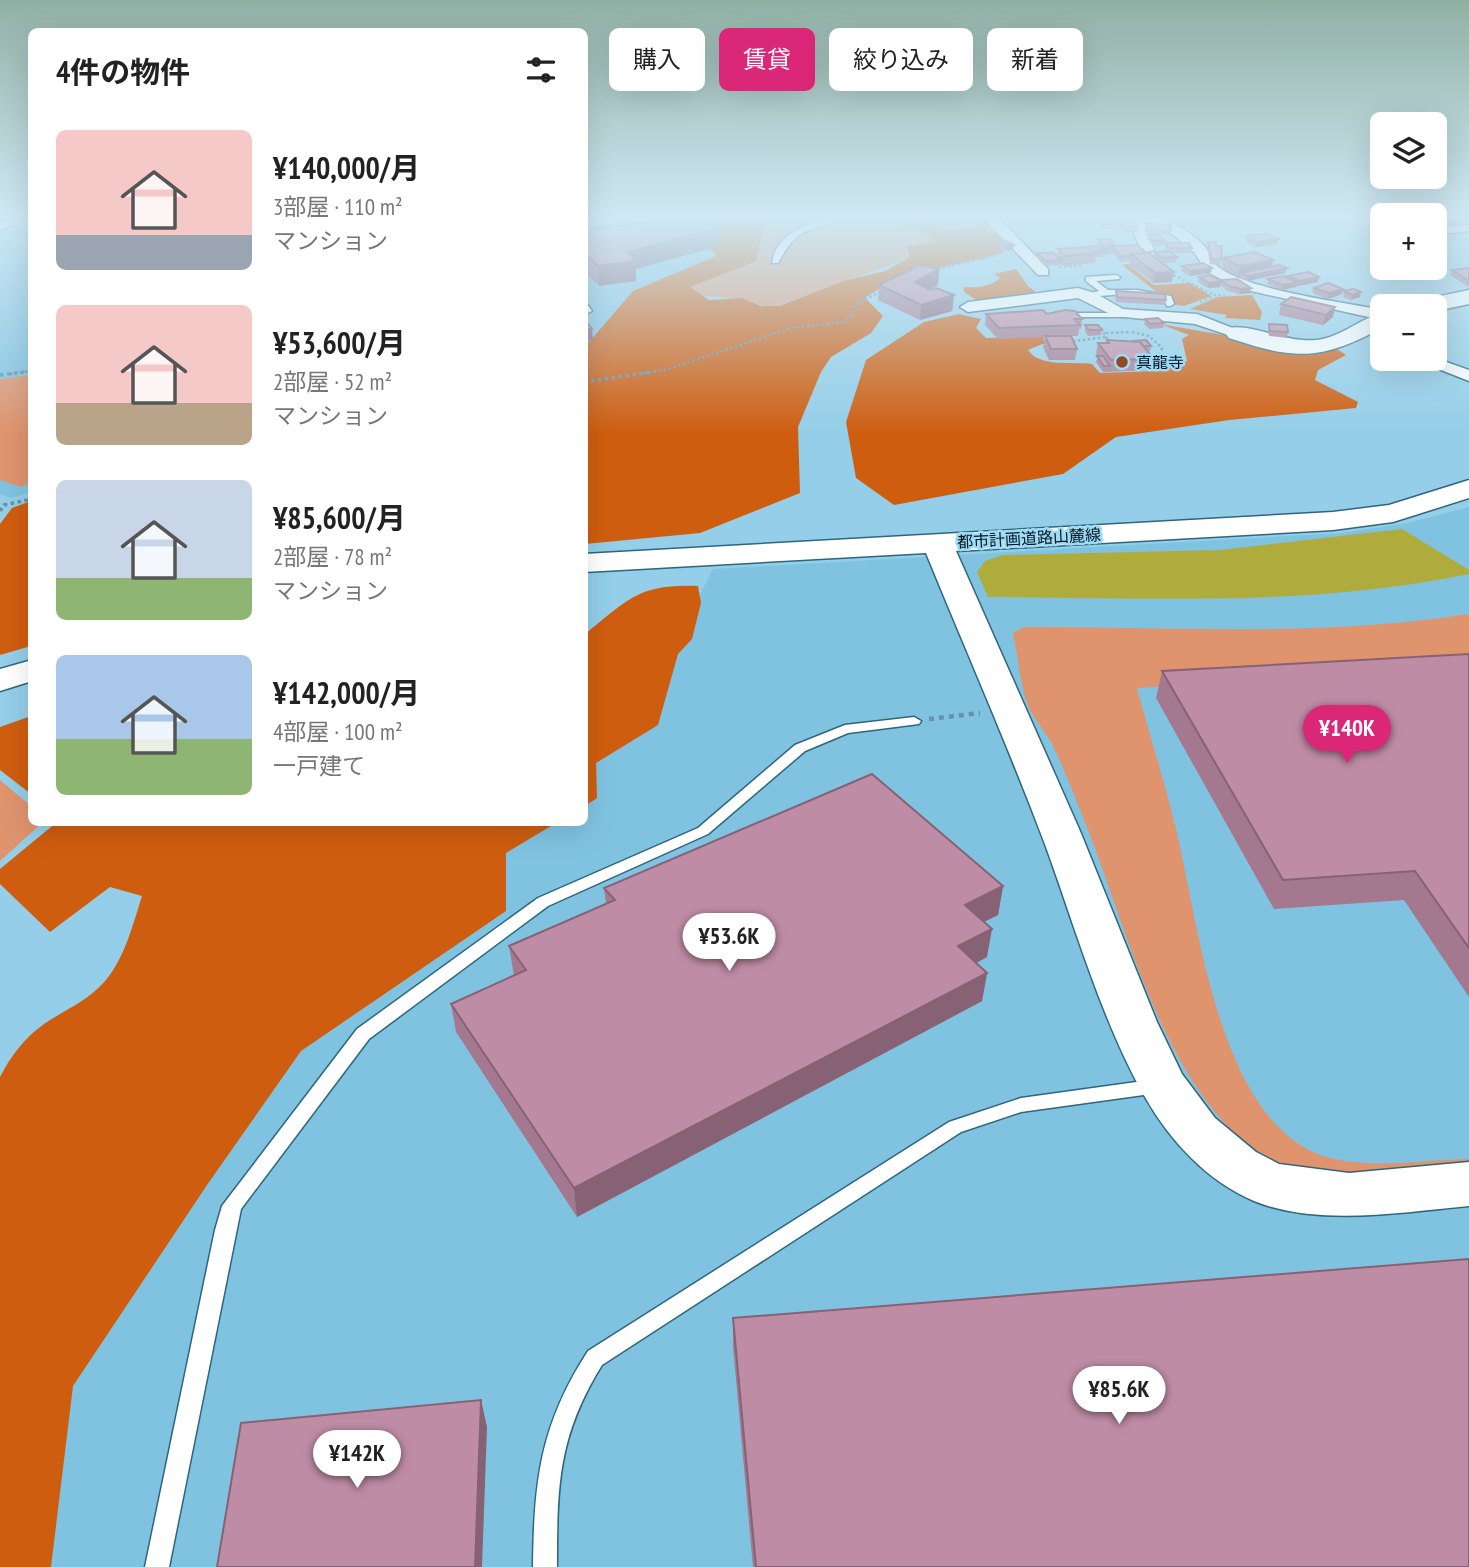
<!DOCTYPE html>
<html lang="ja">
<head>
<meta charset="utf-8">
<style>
	:root { --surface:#fff; --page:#f6f6f6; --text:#222; --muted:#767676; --accent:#db2777 }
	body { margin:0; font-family:"PT Sans Narrow","Noto Sans JP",sans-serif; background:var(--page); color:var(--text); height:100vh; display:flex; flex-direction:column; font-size:26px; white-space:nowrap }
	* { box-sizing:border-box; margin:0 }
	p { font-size:23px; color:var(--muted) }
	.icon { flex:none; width:38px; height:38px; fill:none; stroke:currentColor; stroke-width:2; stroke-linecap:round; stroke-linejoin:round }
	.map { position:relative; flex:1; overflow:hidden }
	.details { position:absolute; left:28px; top:28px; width:560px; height:798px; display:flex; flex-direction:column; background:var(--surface); border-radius:10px; box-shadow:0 7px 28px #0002 }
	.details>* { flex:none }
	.guide { position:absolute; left:609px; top:28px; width:665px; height:63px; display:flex; gap:14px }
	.tools { position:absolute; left:1370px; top:112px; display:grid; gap:14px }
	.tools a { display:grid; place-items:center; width:77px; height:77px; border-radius:10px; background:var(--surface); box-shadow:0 7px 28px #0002; font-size:35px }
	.price { position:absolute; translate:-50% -60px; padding:0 16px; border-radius:24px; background:#fff; color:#222; font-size:23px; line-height:46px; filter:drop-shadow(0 2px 4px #0008) }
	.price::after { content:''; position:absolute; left:50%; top:42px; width:21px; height:16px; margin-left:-10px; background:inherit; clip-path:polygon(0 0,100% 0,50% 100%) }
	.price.selected { background:var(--accent); color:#fff }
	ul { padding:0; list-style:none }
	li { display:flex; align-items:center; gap:21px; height:175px; padding:0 28px }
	li span { display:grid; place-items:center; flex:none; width:196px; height:140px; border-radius:10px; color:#555 }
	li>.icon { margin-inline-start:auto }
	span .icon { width:84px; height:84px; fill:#fffc; stroke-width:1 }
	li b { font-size:30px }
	h2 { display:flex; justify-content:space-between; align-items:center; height:84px; padding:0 28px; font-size:30px }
	.pill { padding:0 24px; border-radius:10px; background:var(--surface); box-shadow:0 7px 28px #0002; font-size:24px; line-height:63px }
	.pill.selected { background:var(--accent); color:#fff }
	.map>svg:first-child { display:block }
	.built { fill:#80c3e1 }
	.green { fill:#df946e }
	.forest { fill:#cf5d0f }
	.water { fill:#afab3d }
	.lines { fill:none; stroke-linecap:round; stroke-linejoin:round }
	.stream-far1 { stroke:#afab3d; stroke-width:4.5 }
	.stream { stroke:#afab3d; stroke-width:6 }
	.lane-casing { stroke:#2d667e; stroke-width:3 }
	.street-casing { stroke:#2d667e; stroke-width:3 }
	.secondary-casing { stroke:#2d667e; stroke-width:3 }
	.path-far2 { stroke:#6492a7; stroke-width:2.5; stroke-dasharray:2.5 2.5; stroke-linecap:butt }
	.path-far1 { stroke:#6492a7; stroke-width:3.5; stroke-dasharray:3.5 3.5; stroke-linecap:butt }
	.path { stroke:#6492a7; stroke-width:4.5; stroke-dasharray:5 5; stroke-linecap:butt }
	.lane { fill:#fff; fill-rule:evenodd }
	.street { fill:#fff; fill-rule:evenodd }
	.secondary { fill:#fff; fill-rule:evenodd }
	.wall { fill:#a4788e }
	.shaded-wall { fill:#866274 }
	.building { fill:#bf8ca5; stroke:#866274; stroke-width:2 }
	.poi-dot { fill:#914a23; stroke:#a0dbf6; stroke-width:2.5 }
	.labels { text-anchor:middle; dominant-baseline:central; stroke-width:5; stroke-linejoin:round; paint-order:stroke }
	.far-poi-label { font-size:16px; fill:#011620; stroke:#a0dbf6; text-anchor:start }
	.far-street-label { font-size:16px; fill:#011620; stroke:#a0dbf6 }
</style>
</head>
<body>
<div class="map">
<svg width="1469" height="1567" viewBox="0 0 1469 1567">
	<rect width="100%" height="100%" fill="#94cee8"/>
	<path class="built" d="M31,215V492L11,498L0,494V231Z
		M584,215H719L729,257L585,352Z
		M1469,507V1567H17L112,1154L526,823L584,822L585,763L658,678L713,569L1340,533L1408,523Z"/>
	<path class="green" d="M736,215H990L995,242L926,252L771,308L736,298L689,295L665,285L740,260Z
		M31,375V482L21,487L0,480V379Z
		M1469,614V669L1137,688C1149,732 1163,777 1174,821C1198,916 1215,1104 1311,1151C1353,1172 1422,1160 1469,1159V1175C1411,1179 1347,1193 1291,1171C1171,1122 1130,934 1086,825C1075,797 1064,768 1051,742C1044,730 1034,719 1028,706C1020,684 1018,656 1013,633L1024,627C1172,627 1323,637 1469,614Z
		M0,780L31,806L32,822L42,823L0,861Z"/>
	<path class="forest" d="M692,215H766L756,261L690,287L709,300L741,298L761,306H779L844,281L885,271L909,258L908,246L933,242L927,233L898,228L906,223L900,215H926L946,230L977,228L976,218L969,215H986L988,227L1004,241L1003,253C955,267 906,268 865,298L883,316L871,333L831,357L821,372L798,427L800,493L700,533L585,544L584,343L590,341L633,291L716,256L697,229Z
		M1128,264L1154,285L1190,283L1211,296L1184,306L1172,304L1122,265Z
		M1016,269L1028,286L1036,292L978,301L964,292V287C977,288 990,287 1000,278L994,274Z
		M1252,295L1262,312L1260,320L1225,318L1227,315L1190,309L1217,297Z
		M959,314L981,319L976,328L986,338L1043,336L1045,343L1028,350C1040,368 1072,361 1092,364L1100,373L1155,371L1150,363L1154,360L1176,364L1187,361L1182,339L1189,335L1160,324L1315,351L1337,349L1346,355L1318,370L1315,380L1358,402L1356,408L1229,420L1116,437L1063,474L894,505L856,478L846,422L866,360L924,322Z
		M31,501V646L0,655V524L12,508Z
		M698,586L701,603L692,639L678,654L658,725L596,763L597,798L585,806V634C629,599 638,584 698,586Z
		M31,716H32L31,794L0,770V727Z
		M57,822L556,823L506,853V911L301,1051L207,1185L73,1386L51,1567H0V1077C11,1056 24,1038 44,1024C66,1009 88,1001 106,980C125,957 133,924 142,896L110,887L50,932L0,884V869Z"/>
	<path class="water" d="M1402,529L1469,570V574C1311,607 1148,598 988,597L977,572L985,561L1003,555L1221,550Z"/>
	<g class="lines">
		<path class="stream-far1" d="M1435,312L1469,303
			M1378,334L1382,337
			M1416,359L1457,374"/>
		<path class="stream" d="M1452,372L1469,378"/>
		<g class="lane-casing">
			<path id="lane" d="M835,215H845C810,236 802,220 778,263H772C776,232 810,224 835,215Z
				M1116,275L1120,277L1119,279L1096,281L1108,290H1137L1171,296L1174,304L1170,306H1167L1164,300L1126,294L1085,297L1081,295L1099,291L1086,281V277Z
				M584,300L592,311L584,315Z
				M1055,313H1129L1133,315L1129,317H1058L1054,315Z
				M914,717L921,721L919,724L848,733L805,751L708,834L548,906L369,1039L241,1209L169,1567H145L215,1230L222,1206L357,1029L538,898L698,828L795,745L845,725Z
				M1158,1079L1164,1081L1167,1086L1164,1091L1158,1093L1021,1112L961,1132L602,1365C558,1436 557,1485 557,1567H533C534,1481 540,1425 588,1351L949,1122L1021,1098Z"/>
		</g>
		<g class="street-casing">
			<path id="street" d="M13,215H30L0,231V222Z
				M989,215H1001V220L1048,269V275H1038L989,224Z
				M1136,215C1161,215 1189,228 1206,248C1210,254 1212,262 1217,266C1246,290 1343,302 1382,310V320L1242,289L1207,272L1194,252L1171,233L1147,222L1144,223L1154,250L1142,253L1129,221Z
				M1469,223V231L1435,235V227Z
				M1078,288L1095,293L1123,309L1197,314L1245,333L1237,338L1195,324L1114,316L1078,298L968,312L960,307L968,302Z
				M1435,358L1469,370V381L1413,359Z"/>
		</g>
		<g class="secondary-casing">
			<path id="secondary" d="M1469,290V304L1435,311V306H1413L1416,301Z
				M1382,313V328C1320,361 1295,360 1229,338L1225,333L1229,328C1250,323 1287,343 1316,340C1340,338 1359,319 1382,313Z
				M1469,480V498L1393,522L1333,530L956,551L1080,831L1157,1022L1182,1074L1215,1118L1256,1152L1279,1164L1349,1173L1469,1162V1206C1403,1212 1317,1227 1254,1201C1207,1181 1170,1141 1145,1097C1103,1024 1075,927 1046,847C1009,748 966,651 926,553L584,572V554L1333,512L1389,505Z
				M32,660V681L0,691V669Z"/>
		</g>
		<path class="path-far2" d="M1059,267L1082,266
			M933,270L1002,254
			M1169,273L1214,295
			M1200,302L1215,295L1225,296
			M1101,328L1110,344
			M1132,332L1149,336L1162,348L1160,354L1148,356
			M1106,333L1131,332
			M1068,342L1105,337
			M10,374L32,371
			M639,374L665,370L791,328L844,322L850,318L855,305L883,290"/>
		<path class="path-far1" d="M0,375L24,372
			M584,382L651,372
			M0,511L4,505L32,499"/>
		<path class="path" d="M929,719L980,713"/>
		<use href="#lane" class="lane"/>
		<use href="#street" class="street"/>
		<use href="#secondary" class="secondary"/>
	</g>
	<path class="wall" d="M0,215H12L8,217H0Z
		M930,215H965L964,223L946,225L932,220L933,218L930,216Z
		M1115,216L1133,220L1132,223L1138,227L1137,232H1122L1120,225H1118V229H1102L1097,223L1098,218L1115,219Z
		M1146,223L1171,231L1170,235H1159L1165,241L1164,246H1153L1147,239L1148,235L1155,234H1146Z
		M584,230L719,246L636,269V281L599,286L584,272Z
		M1246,236L1278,239L1277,244L1255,247L1245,241Z
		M1098,239L1114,245V246L1146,253L1154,257L1155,252L1168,251L1165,248L1166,243L1192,248L1191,253H1172L1177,257L1176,262L1162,263L1172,282L1154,283L1129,264L1130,261L1121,262L1112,252V254L1106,255L1104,253L1103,257H1096L1095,263L1064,266L1061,263V265L1045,266L1037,258V253L1057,256L1058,249L1102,251L1097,244Z
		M1208,242L1216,246L1221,260L1220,265L1210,264L1207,247Z
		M998,243L1013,250L1005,251L998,248Z
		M1223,258L1273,260L1272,266L1285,273L1247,281L1240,278V276H1238L1221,268Z
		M1182,266L1212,268L1211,273L1190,276L1181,271Z
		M1469,268V287L1450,275L1452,270Z
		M939,269L938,285L929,289L954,295L952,311L920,320L878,300L879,285Z
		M1288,276L1318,282L1298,286L1297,285L1296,287L1282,290L1267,284L1268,279L1287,277Z
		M1199,277L1221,281V280L1250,293L1239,294L1228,291L1220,285V287L1208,288L1198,282Z
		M1314,288L1342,294L1328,299L1312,293Z
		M1116,291L1166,300L1165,305L1116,302L1115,296Z
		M1344,291L1360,297L1351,300L1343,297Z
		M1291,297L1333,317L1323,325L1279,315L1281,304Z
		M986,314H1047L1082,319L1081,329H1079L1078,336H1071L1077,349L1075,360H1049L1043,347L1045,337L998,339L985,325Z
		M1145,319L1164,323L1163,328L1149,329L1144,324Z
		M1269,324L1288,332L1287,338L1269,336L1268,329Z
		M1085,325L1102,330L1101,335L1088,336L1085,331Z
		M1107,340L1151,346L1150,351H1148L1154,359L1152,370L1103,372L1096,362L1098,356L1096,354L1098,343H1106Z
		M1469,654V997L1404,900L1274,909L1156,698L1162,671Z
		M1003,886L998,915L984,922L987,957L976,963L987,973L982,1001L577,1217L456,1032L451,1004L514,976L509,946L606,904L604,888Z
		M733,1318L1469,1567H753L733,1346Z"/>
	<path class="shaded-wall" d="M946,215H965L964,223L946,225Z
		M1469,216L1468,225L1435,228V219Z
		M719,227V246L636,269V281L599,286L598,266L628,252Z
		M1278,239L1277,244L1255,247L1256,242Z
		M1014,245L1013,250L1005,251L1006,246Z
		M1273,260L1271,270L1241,273L1240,276H1238L1240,266Z
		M1212,268L1211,273L1190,276L1191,271Z
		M1287,268L1285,273L1247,281L1248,276Z
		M939,269L938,285L914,297L915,282Z
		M1174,272L1172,282L1154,283L1155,273Z
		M1319,277L1318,282L1298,286L1300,281Z
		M1221,281L1220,287L1208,288L1209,283Z
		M1298,282L1296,287L1282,290L1283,285Z
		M1251,288L1250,293L1239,294L1240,289Z
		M1343,289L1342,294L1328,299L1329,293Z
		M1361,292L1360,297L1351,300L1352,295Z
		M954,295L952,311L920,320L921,305Z
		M1335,307L1333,317L1323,325L1326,315Z
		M592,329L593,340L584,341V330Z
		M1440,344L1438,349L1435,350V345Z
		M1003,886L998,915L961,933L965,905Z
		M992,929L987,957L954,975L958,946Z
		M987,973L982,1001L577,1217L574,1188Z
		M481,1400L487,1427L482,1567H475Z"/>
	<path class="building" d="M711,215H712L719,227L628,252L636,261L598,266L584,253V230Z
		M1428,215H1467L1469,216L1435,219V215Z
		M1115,216H1128L1133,220L1119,221Z
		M1098,218H1114L1118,224H1102Z
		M1120,222L1136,223L1138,227H1122Z
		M1146,223L1171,225V231L1146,229Z
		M1159,234L1165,241H1154L1148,235Z
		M1268,234L1278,239L1256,242L1246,236Z
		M1098,239H1110L1114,245H1108L1113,249L1106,250Z
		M1006,241L1014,245L1006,246L998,243Z
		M1208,242H1216V246H1222L1221,260L1211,259Z
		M1166,243H1189L1192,248H1169Z
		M1138,245L1146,253L1131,254V256L1122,257L1112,246Z
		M1097,246L1104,252H1094L1085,247Z
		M1085,247L1096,253L1065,256L1058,249Z
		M1169,251L1177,257L1162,258L1155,252Z
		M1255,252L1273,260L1240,266L1223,258Z
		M1037,253H1053L1062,260L1046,261Z
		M1149,253L1174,272L1155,273L1131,254Z
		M1203,263L1212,268L1191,271L1182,266Z
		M920,265L939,269L915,282L930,290L936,288L954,295L921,305L879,285Z
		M1279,265L1287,268L1248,276L1241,273Z
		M1469,268V281L1452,270Z
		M1308,272L1319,277L1300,281L1288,276Z
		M1210,275L1221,281L1209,283L1199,277Z
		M1283,276L1298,282L1283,285L1268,279Z
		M1237,279L1251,288L1240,289L1229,286L1221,280Z
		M1328,283L1343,289L1329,293L1314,288Z
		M1353,289L1361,292L1352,295L1344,291Z
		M1116,291L1165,294L1166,300L1117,297Z
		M1291,297L1335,307L1326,315L1281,304Z
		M1043,310L1047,314L1065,310L1075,311L1082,319H1074L1080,325L999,328L986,314Z
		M1158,318L1164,323L1150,324L1145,319Z
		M584,319L592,329L584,330Z
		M1269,324L1287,325L1288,332L1270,331Z
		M1085,325H1098L1102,330H1089Z
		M1045,336H1071L1077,349H1051Z
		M1107,340L1140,342L1154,359L1111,360L1098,343H1109Z
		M1146,340L1151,346H1144L1140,342L1132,341Z
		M1097,356H1103L1110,366H1104Z
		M1469,654V948L1415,871L1283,880L1162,671Z
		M872,774L1003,886L965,905L992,929L958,946L987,973L574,1188L451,1004L526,970L509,946L615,900L604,888Z
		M1469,1259V1567H756L733,1318Z
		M481,1400L475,1567H217L241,1423Z"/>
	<linearGradient id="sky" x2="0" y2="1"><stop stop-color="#91b0a4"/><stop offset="0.5" stop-color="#cfe9f5"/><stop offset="1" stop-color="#cfe9f5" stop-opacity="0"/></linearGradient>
	<rect width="1469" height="434" fill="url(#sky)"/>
	<circle class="poi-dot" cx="1122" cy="362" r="7"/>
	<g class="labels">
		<g class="far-poi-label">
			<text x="1136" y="362">真龍寺</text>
		</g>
		<g class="far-street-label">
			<text transform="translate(1029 538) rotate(-3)">都市計画道路山麓線</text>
		</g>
	</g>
</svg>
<div class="tools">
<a><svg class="icon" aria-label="layers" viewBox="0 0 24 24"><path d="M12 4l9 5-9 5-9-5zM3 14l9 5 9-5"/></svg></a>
<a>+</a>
<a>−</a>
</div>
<b class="price selected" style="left:1347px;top:765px">¥140K</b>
<b class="price" style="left:729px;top:973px">¥53.6K</b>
<b class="price" style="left:1119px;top:1426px">¥85.6K</b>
<b class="price" style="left:357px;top:1490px">¥142K</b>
<div class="guide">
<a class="pill">購入</a>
<a class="pill selected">賃貸</a>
<a class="pill">絞り込み</a>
<a class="pill">新着</a>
</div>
<section class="details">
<h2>4件の物件<svg class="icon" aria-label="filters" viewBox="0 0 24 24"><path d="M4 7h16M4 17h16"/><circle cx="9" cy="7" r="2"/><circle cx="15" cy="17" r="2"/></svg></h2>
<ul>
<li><span style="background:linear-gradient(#f6c9c9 75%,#9aa5b1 0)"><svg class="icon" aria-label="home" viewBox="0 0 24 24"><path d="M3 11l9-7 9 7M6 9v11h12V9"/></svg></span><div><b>¥140,000/月</b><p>3部屋 · 110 m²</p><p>マンション</p></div></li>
<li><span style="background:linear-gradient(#f6c9c9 70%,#b9a48a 0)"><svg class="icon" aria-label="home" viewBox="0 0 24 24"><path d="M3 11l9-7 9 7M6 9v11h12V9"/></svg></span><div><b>¥53,600/月</b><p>2部屋 · 52 m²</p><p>マンション</p></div></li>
<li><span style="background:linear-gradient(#c9d6e8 70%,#8fb573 0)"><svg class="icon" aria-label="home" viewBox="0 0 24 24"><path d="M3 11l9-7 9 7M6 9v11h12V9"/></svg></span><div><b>¥85,600/月</b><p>2部屋 · 78 m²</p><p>マンション</p></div></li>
<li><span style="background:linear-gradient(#a9c7e8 60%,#8fb573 0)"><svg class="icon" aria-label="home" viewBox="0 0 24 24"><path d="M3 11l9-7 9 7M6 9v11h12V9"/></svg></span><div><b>¥142,000/月</b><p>4部屋 · 100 m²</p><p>一戸建て</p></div></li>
</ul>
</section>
</div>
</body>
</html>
